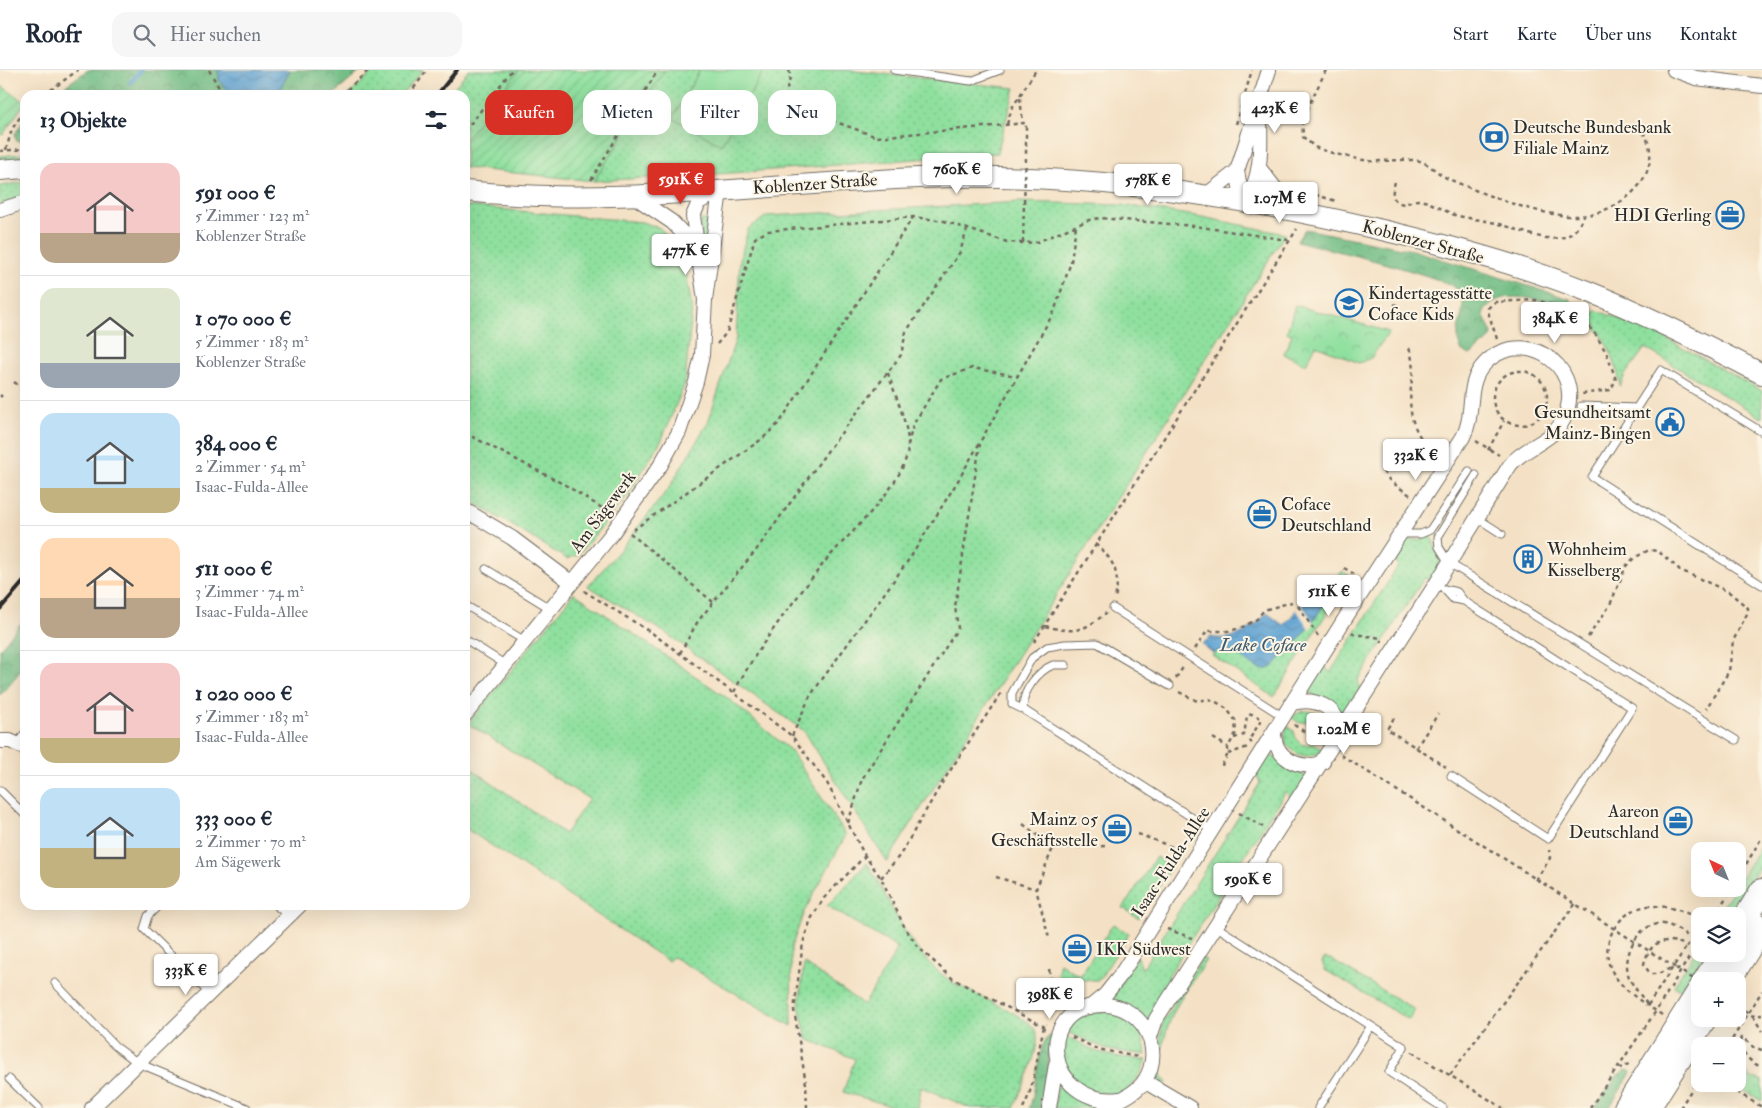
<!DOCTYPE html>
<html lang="de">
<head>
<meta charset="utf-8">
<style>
	:root { --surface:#fff; --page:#f6f6f7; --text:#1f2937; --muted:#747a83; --line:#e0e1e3; --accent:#d93025 }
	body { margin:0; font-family:"IM FELL Double Pica",serif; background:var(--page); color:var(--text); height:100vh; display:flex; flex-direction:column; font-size:19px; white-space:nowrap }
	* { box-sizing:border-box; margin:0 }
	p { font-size:16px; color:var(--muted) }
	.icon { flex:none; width:28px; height:28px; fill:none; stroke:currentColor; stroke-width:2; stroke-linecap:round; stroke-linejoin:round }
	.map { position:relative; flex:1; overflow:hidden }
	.panel { position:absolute; left:20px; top:20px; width:450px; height:820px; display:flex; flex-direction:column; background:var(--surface); border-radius:15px; box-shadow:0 5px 20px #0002 }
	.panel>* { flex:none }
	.guide { position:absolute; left:485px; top:20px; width:475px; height:45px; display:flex; gap:10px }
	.needle { width:32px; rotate:317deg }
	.tools { position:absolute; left:1691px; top:772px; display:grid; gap:10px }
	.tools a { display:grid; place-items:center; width:55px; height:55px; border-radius:10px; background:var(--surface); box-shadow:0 5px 20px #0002; font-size:25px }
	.price { position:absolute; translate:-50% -42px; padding:0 11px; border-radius:5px; background:#fff; color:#222; font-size:16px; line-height:32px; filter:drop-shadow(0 1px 2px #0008) }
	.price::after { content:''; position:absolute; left:50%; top:30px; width:15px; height:11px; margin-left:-8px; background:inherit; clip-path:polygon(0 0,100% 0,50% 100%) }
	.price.selected { background:var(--accent); color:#fff }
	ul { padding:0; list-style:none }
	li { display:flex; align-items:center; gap:15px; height:125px; padding:0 20px }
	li+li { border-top:1px solid var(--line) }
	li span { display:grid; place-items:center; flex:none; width:140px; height:100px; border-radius:15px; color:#555 }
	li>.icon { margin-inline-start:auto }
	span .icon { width:60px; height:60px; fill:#fffc; stroke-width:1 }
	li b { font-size:21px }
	h2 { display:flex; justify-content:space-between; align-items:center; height:60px; padding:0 20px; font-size:21px }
	.tag { padding:0 18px; border-radius:15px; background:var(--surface); box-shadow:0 5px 20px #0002; font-size:18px; line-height:45px }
	.tag.selected { background:var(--accent); color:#fff }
	header { display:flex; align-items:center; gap:30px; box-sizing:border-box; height:70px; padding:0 25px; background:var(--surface); border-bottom:1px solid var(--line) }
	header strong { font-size:24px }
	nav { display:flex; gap:28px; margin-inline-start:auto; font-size:18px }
	.search { width:350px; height:45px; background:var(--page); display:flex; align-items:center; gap:12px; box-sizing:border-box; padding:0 18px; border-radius:15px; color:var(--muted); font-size:19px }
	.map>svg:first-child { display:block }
	.grass { fill:url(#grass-dots); stroke:#5d8665 }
	.forest { fill:url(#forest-crowns); stroke:#4f7458 }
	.park { fill:url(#park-crowns); stroke:#5d8665 }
	.garden { fill:url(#garden-furrows); stroke:#5d8665 }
	.pitch { fill:#8fe09f; stroke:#5d8665 }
	.water { fill:url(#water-waves); stroke:#44667e }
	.pier { fill:#f4e1c5 }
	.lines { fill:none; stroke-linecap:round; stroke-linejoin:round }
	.stream { stroke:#5ca0d1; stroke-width:4.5 }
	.service-casing { stroke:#716b61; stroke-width:9 }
	.minor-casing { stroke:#716b61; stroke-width:16 }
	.secondary-casing { stroke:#716b61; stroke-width:22 }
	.trunk-casing { stroke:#716b61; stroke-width:26 }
	.path { stroke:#716b61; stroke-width:2.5; stroke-dasharray:4 4; stroke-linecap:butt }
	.service { stroke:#fff; stroke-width:7 }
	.minor { stroke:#fff; stroke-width:14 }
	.secondary { stroke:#fff; stroke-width:20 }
	.trunk { stroke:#fff; stroke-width:24 }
	.rail { stroke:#2b2b2b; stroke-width:4 }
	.path-bridge { stroke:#716b61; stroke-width:2.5; stroke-dasharray:4 4; stroke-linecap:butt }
	.labels { text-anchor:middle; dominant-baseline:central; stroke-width:4; stroke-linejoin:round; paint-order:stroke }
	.poi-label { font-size:18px; fill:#2b2b2b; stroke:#fcf5e5; text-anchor:start }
	.street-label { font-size:18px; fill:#2b2b2b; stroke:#fcf5e5 }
	.water-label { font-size:19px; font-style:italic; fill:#3f5a6d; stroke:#fcf5e5 }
</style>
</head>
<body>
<header>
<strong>Roofr</strong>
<div class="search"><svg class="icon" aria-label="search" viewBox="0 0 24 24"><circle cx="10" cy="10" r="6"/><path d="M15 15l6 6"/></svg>Hier suchen</div>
<nav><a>Start</a><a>Karte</a><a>Über uns</a><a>Kontakt</a></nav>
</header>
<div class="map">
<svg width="1762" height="1038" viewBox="0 0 1762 1038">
	<defs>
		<pattern id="grass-dots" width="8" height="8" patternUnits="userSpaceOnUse" patternTransform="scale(1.25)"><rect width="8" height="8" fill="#8fe09f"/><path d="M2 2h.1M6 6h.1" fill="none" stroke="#7cc089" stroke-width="1.8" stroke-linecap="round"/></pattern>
		<pattern id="forest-crowns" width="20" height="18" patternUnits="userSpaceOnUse" patternTransform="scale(1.25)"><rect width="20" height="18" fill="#73be86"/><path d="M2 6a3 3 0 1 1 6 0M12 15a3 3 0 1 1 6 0" fill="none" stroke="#5f9b6e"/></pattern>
		<pattern id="park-crowns" width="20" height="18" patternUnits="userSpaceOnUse" patternTransform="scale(1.25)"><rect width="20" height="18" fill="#8fe09f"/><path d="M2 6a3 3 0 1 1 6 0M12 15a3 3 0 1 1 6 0" fill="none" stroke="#7cc089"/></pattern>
		<pattern id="garden-furrows" width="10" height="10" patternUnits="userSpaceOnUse" patternTransform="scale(1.25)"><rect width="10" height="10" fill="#8fe09f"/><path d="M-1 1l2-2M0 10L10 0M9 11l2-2" fill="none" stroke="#7cc089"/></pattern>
		<pattern id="water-waves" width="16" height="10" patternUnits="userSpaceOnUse" patternTransform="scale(1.25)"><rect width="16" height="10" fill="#5ca0d1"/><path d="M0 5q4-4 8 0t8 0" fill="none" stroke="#4c83aa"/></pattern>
	</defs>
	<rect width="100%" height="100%" fill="#fcf5e5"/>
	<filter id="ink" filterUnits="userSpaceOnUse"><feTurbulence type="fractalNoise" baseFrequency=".02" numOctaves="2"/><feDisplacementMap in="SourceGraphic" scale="10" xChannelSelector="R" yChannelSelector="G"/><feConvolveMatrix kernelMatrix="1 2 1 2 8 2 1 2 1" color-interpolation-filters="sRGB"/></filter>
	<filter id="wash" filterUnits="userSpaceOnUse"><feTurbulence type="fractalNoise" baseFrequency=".0096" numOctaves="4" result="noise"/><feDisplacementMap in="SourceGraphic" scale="20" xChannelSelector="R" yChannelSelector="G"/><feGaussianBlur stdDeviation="1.12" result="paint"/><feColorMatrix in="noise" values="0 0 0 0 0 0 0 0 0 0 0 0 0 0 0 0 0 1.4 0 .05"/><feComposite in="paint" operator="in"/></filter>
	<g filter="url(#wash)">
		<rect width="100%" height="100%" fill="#f4e1c5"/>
		<path class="grass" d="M374,0H423L401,25H349Z
			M469,0H519L465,70V25H448Z
			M665,0H700L673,48L721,75L764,0H846L1015,18L997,83L718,104L594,111Z
			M25,84V89L0,91V86Z
			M25,112V125L0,135V116Z
			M1021,132L1123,135L1197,146L1285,164L887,792L804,661L664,562L588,516L620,480L669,418L708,352L736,268L740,190L748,159L767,146Z
			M465,136L642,152L660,158L674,174L685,197L692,238L685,313L662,369L627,426L578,485L567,489L465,427Z
			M700,150H708L706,176L702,177Z
			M1596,240L1656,263L1762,321V348L1645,278L1625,305L1620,316C1617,289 1606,271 1591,250Z
			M1431,465L1441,492L1430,514L1425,507L1358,610L1361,622L1347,646L1306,620L1323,593L1330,603L1398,496L1393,482L1404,469L1419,470Z
			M1342,501L1350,506L1274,627L1212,585L1220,579L1229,580L1260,599C1295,585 1313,551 1333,520L1331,518Z
			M574,523L730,630L791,681L846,765L804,842L791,878L792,956L673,887L668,891L465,758V694L565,764L589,729L468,654Z
			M1302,641C1321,640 1332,653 1329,671L1320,665L1318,657L1312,651L1299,653L1291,647Z
			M1286,655L1294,661L1296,669L1302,675L1314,674L1323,680C1309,691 1293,686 1285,671Z
			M1271,685L1308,708L1292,731L1286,721L1168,906L1173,919L1149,953L1111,930L1137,886L1142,899L1260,713L1255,699L1261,691Z
			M1762,773V793L1728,846H1717L1734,819H1738V813Z
			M1156,787L1171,797L1139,848L1123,838Z
			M867,793C896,838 903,876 949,910C968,923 1030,945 1036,962C1042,977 1020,1023 1014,1038H970L921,1017L918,1038H898L843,1022L855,989L807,969L799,936L804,893L864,935L898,878L827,836Z
			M1113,854L1129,864L1101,907L1099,910H1079L1072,919L1057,904L1060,893L1080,906Z
			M1700,874V884H1705L1681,921L1674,916Z
			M1202,888L1206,890C1185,923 1166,945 1162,984H1158L1163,952Z
			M1325,888L1330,889L1415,940L1409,950L1325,900L1322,892Z
			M1108,940C1133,950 1143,957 1146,985L1109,980L1067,962C1074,945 1093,943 1108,940Z
			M1065,965L1095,981L1113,986L1147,990C1127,1034 1115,1028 1074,1016L1060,981Z
			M1157,991L1162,992L1161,1005L1167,1013L1165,1016L1157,1006Z
			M1738,994L1751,1008L1762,1010V1031L1733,1014H1738Z
			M1058,1013L1075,1029L1097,1038H1054Z"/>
		<path class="forest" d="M88,0H218L219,10L230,25H52Z
			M290,0H362L333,25H277Z
			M25,48V73L16,70L15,64Z
			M1305,159L1412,180L1570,229L1571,234L1568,237C1544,232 1496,214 1483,244L1492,264L1490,269L1470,285L1461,280C1460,275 1458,270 1458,265C1458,251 1469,233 1458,220C1446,206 1323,178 1297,171Z
			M25,548V596L0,625V579Z
			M1051,965L1045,1038H1029C1038,1020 1035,974 1051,965Z
			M1625,1000L1630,1001L1631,1003L1609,1038H1595L1617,1006Z"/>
		<path class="park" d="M1295,235L1389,262L1371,288L1359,293L1316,275L1306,294L1284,284L1292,265L1287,262Z"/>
		<path class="garden" d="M519,0H665L594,111L465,98V70Z
			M0,15L25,32L3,65L0,64Z"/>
		<path class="pitch" d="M700,0H764L721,75L673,48Z"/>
		<path class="water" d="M218,0H290L277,25H230L219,10Z
			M1317,509L1333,520C1318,543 1305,567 1284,585C1279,589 1275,596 1270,598C1252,607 1237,570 1213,583L1202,574L1211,567C1233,572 1252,560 1267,543L1283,555L1291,548Z"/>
		<path class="pier" d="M1301,533L1314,553L1310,560L1296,539Z"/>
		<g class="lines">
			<path class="stream" d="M130,13L141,0"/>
		</g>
	</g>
	<g filter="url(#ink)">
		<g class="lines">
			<g class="service-casing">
				<path id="service" d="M894,0L971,11L1000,0
					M1581,336L1637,338
					M1762,362L1661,300L1592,407L1762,515
					M1476,405L1438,467L1439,477L1449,493L1736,670
					M1477,448L1502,464
					M1400,464H1421L1430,460L1469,401
					M486,499L551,539
					M1444,519L1453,529L1464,531L1632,638L1548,769L1451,706
					M1444,519L1457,522L1464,531
					M465,535L525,571
					M1113,538L1276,642
					M465,569L506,595
					M1066,595H1053C1038,601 1020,623 1024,640L1213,761
					M1024,640L1012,634V623L1032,588L1047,577L1065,574L1097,573L1170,616
					M17,674L25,663
					M0,720L23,743
					M159,835L148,846L144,859L209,923
					M1217,857L1404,977L1389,1002L1443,1038
					M55,913L115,976L138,993L247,1038
					M9,1009L39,1038
					M1318,1038L1371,956"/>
			</g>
			<g class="minor-casing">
				<path id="minor" d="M1674,0L1696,8L1762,16
					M1260,99L1278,122L1301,139
					M632,125L672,152L697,178
					M1206,125L1237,101
					M1246,131L1240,117L1237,101L1269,0
					M1246,131C1264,103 1260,73 1260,42
					M0,140L25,132
					M465,440L512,468L572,513
					M1292,633C1316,627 1339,637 1340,664
					M465,645L610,466L660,396L679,362L696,312L702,285L705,230L720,121L699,132L693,146L705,230
					M1274,662C1274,688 1300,702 1323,692
					M0,671H10L25,678
					M281,835L291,844
					M1090,937L1105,925L1120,906L1346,547L1463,367C1475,345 1466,318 1481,298C1516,253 1587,292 1565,346C1555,372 1526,375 1510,395L1436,514L1156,949L1150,967
					M1144,1011L1190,1038
					M92,1038L300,835
					M1049,1038L1056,994
					M1105,1038C1119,1030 1136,1024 1145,1010C1165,978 1142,936 1105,935C1031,934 1045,1038 1120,1029"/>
			</g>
			<g class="secondary-casing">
				<path id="secondary" d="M0,100L25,98
					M465,121C627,138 790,110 952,107C1097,104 1242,127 1382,160C1451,176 1521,195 1587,221C1647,245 1705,274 1762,304"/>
			</g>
			<g class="trunk-casing">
				<path id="trunk" d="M1738,860L1762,821
					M1705,911L1722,884
					M1728,911L1762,857
					M1626,1038L1700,920
					M1648,1038L1704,949"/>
			</g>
			<path class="path" d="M209,0L223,25
				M789,0C794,16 777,21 795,37L877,67L1026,53V87
				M1326,0L1302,50L1303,67C1307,70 1311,74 1315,77C1325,82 1359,90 1370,91C1386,92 1404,88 1420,91C1430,94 1439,105 1449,109C1482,124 1537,145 1572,146C1600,147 1633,130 1645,106C1653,90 1652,73 1641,60
				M44,25L78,0
				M341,25L369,0
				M409,25L427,0
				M1020,28L1023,53
				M1274,40L1276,28
				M1007,54L1012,38L1036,0
				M1236,54L1252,0
				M465,61L512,0
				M6,80L12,59L25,40
				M0,81L25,79
				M591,110L658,0
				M1395,112C1393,119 1390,128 1398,132C1406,137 1412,129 1420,130C1432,132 1444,141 1455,145C1470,149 1485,150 1500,154C1527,162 1570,186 1583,146
				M1300,120L1336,131
				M1023,173L1024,132
				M1394,234L1400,237
				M1497,269L1488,242V238L1495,232L1536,230L1576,242L1596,265L1607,284L1616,310L1610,320L1582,324
				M717,274L727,262L755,168L768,161L913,147L944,151L1007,172L1023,173L1037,172L1089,150L1100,148L1194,156L1288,170
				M1409,278C1414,292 1413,303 1411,317C1408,348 1414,363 1435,385
				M1493 328a27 27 0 1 1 54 0a27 27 0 1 1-54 0Z
				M14,312L25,320
				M0,325L2,327
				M465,363L567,416L610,443
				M1476,371L1499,385
				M908,375L913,355L941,309L972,298L1017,306
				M1488,380L1504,351
				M1410,425L1390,411L1382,400L1403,389L1420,370
				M633,460L762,369L780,352L913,147
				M630,463L713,532
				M1095,474C1115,490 1120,504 1115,529
				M1344,498L1356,505
				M584,521L652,563L792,666L827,713L865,786L881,808L905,858L918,877L953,909L1045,957
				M1298,536L1318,566
				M1045,556C1073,563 1082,563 1106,543
				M1352,562L1354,564L1381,568L1382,573
				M1588,567L1610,535L1626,496L1634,488L1649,480L1658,481L1680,500L1729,522L1748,538V542L1733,571L1729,601L1706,639
				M1034,572L1297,159
				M1195,579L1207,561H1230L1243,557L1257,549L1264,540L1292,532
				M680,583L698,551L757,479L829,379L901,285L906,262L960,182L967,160
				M1176,608L1184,596
				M734,622C758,576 791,535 823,494C846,465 907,415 908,376C909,355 894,323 888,303
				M1179,622L1197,631L1209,629L1218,633L1227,639L1235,650L1236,663L1228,677V684L1220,699
				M1394,648L1387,659L1446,697
				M1294,655L1319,671
				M792,666L810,626L910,488L959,409L1054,242L1071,192L1076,155
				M1213,668L1228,677
				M1234,668L1244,665L1247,646L1252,644L1262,649L1249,670L1252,673
				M1416,678L1438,644
				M1228,684L1248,677
				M1341,685L1676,898
				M1239,743L1263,757
				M848,753L862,709L958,558L955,537L980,374
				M1023,754L1053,778L1036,819L1049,868
				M1138,764L1183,781
				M1053,778L1108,776
				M996,807L1036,819
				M881,808L900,785L942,713L1001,623
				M1738,808L1762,767
				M1536,810L1550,788L1549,780
				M1715,846L1731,819
				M1167,859L1192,868
				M1692,869L1700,856
				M1049,899L1052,916L1067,934
				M1647,934C1641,925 1631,915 1628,904C1623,883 1639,851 1664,854C1675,856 1683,863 1692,869L1687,876C1666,866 1650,870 1644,894L1650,904H1658L1673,897
				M1648,935L1687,876
				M1738,936L1753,946L1762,945
				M1662,945C1644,933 1624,922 1613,903C1597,876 1617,840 1648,836C1666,835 1684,841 1700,849
				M1753,946L1762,961
				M1072,967L1097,979L1138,987
				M1728,976L1762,921
				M1762,980L1753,977L1742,967C1738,981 1750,993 1762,997
				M1412,982L1503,1038
				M1618,997L1623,998L1632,991
				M1450,1005L1576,833
				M1723,1014L1762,1037
				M807,1038L806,1014L794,940L803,873L811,849L824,828L865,786
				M1023,1038C1036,1014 1037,983 1044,957L1047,954
				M1590,1038L1656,941L1700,870
				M1680,1038L1700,1006"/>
			<use href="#service" class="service"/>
			<use href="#minor" class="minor"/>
			<use href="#secondary" class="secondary"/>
			<use href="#trunk" class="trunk"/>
			<path class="rail" d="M437,25L457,0
				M0,539L25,510"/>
			<path class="path-bridge" d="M1024,132L1026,87
				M1676,898L1700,913"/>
		</g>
	</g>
	<defs>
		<g id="bank-ring" transform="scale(1.4375)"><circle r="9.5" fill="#fcf5e5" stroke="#1f6fb2" stroke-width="1.5"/><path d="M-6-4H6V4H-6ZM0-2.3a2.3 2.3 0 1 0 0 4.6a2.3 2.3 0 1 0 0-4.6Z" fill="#1f6fb2"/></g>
		<g id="office-ring" transform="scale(1.4375)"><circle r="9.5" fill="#fcf5e5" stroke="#1f6fb2" stroke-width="1.5"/><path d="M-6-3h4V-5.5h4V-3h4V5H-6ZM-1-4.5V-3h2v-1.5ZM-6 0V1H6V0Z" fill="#1f6fb2"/></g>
		<g id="school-ring" transform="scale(1.4375)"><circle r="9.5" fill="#fcf5e5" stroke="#1f6fb2" stroke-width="1.5"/><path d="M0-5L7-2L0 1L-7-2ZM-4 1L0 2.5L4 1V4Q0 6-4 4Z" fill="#1f6fb2"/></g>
		<g id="civic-ring" transform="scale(1.4375)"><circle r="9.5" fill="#fcf5e5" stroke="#1f6fb2" stroke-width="1.5"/><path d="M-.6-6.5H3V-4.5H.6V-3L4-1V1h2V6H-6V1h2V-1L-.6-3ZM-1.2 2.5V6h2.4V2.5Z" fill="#1f6fb2"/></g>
		<g id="building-ring" transform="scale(1.4375)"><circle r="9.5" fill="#fcf5e5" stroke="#1f6fb2" stroke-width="1.5"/><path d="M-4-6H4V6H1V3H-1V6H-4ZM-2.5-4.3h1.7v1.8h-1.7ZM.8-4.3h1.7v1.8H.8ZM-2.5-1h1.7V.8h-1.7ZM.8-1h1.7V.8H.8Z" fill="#1f6fb2"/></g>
	</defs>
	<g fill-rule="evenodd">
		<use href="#bank-ring" x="1494" y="67"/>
		<use href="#office-ring" x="1730" y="145"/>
		<use href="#school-ring" x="1349" y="233"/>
		<use href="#civic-ring" x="1670" y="352"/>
		<use href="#office-ring" x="1262" y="444"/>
		<use href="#building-ring" x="1528" y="489"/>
		<use href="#office-ring" x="1678" y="751"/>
		<use href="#office-ring" x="1117" y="759"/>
		<use href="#office-ring" x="1077" y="879"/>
	</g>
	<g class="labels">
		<g class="poi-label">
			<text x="1513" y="57">Deutsche Bundesbank<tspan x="1513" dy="21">Filiale Mainz</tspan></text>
			<text x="1711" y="145" text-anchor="end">HDI Gerling</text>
			<text x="1368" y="223">Kindertagesstätte<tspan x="1368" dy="21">Coface Kids</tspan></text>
			<text x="1651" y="342" text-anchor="end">Gesundheitsamt<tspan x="1651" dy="21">Mainz-Bingen</tspan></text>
			<text x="1281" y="434">Coface<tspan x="1281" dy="21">Deutschland</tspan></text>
			<text x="1547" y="479">Wohnheim<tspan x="1547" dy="21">Kisselberg</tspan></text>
			<text x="1659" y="741" text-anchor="end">Aareon<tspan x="1659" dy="21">Deutschland</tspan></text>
			<text x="1098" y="749" text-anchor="end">Mainz 05<tspan x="1098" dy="21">Geschäftsstelle</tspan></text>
			<text x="1096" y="879">IKK Südwest</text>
		</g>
		<g class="street-label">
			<text transform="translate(815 114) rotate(-4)">Koblenzer Straße</text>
			<text transform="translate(1423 172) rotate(15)">Koblenzer Straße</text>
			<text transform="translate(603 442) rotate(-53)">Am Sägewerk</text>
			<text transform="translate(1171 792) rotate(-57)">Isaac-Fulda-Allee</text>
		</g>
		<g class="water-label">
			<text x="1263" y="575">Lake Coface</text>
		</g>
	</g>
</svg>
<div class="tools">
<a><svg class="needle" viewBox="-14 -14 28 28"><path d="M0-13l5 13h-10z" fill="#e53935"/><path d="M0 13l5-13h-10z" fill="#747a83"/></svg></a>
<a><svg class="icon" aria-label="layers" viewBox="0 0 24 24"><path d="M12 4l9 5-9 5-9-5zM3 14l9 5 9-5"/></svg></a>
<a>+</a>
<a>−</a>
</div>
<b class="price" style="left:1275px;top:64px">423K €</b>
<b class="price" style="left:957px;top:125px">760K €</b>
<b class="price selected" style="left:681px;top:135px">591K €</b>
<b class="price" style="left:1148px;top:136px">578K €</b>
<b class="price" style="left:1280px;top:154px">1.07M €</b>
<b class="price" style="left:686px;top:206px">477K €</b>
<b class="price" style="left:1555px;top:274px">384K €</b>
<b class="price" style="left:1416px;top:411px">332K €</b>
<b class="price" style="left:1329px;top:547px">511K €</b>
<b class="price" style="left:1344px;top:685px">1.02M €</b>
<b class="price" style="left:1248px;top:835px">590K €</b>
<b class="price" style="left:186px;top:926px">333K €</b>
<b class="price" style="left:1050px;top:950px">398K €</b>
<div class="guide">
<a class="tag selected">Kaufen</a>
<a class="tag">Mieten</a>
<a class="tag">Filter</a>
<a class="tag">Neu</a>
</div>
<section class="panel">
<h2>13 Objekte<svg class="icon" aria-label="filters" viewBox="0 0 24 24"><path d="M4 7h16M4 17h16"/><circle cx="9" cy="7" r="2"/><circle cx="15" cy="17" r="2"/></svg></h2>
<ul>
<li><span style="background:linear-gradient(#f6c9c9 70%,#b9a48a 0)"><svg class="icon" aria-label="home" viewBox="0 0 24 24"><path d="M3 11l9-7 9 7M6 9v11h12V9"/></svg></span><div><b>591 000 €</b><p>5 Zimmer · 123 m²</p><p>Koblenzer Straße</p></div></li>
<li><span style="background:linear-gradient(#dfe7d0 75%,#9aa5b1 0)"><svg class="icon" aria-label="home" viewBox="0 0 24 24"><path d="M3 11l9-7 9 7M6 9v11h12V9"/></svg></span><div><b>1 070 000 €</b><p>5 Zimmer · 183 m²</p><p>Koblenzer Straße</p></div></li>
<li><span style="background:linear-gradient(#bfe0f5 75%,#c2b280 0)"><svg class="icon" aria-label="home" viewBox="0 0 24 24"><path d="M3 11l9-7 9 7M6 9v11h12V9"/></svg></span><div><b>384 000 €</b><p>2 Zimmer · 54 m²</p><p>Isaac-Fulda-Allee</p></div></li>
<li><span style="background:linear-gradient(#ffd9b3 60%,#b9a48a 0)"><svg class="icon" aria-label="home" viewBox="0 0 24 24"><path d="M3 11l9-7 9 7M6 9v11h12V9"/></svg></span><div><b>511 000 €</b><p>3 Zimmer · 74 m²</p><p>Isaac-Fulda-Allee</p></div></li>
<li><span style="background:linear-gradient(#f6c9c9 75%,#c2b280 0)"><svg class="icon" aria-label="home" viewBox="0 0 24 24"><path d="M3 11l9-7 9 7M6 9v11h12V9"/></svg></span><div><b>1 020 000 €</b><p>5 Zimmer · 183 m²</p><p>Isaac-Fulda-Allee</p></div></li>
<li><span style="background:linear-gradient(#bfe0f5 60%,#c2b280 0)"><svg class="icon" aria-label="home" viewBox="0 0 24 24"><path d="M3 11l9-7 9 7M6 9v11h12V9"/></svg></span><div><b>333 000 €</b><p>2 Zimmer · 70 m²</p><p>Am Sägewerk</p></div></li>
</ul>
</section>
</div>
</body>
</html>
